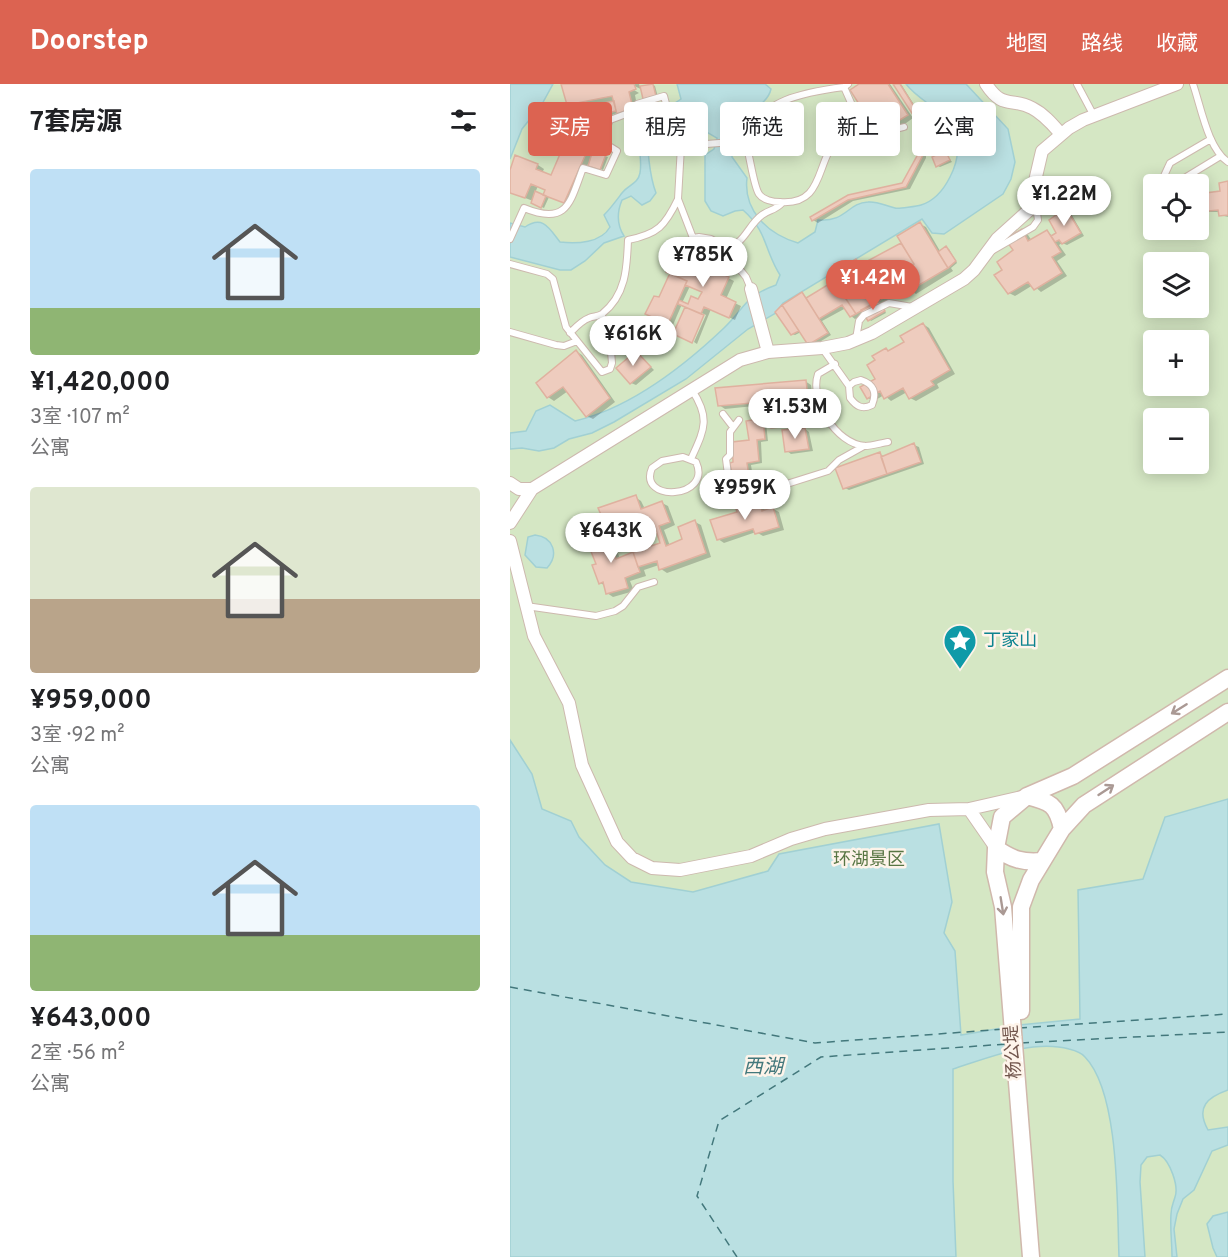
<!DOCTYPE html>
<html lang="zh">
<head>
<meta charset="utf-8">
<style>
	:root { --surface:#fff; --page:#f2f2f2; --text:#202124; --muted:#757577; --accent:#dc6351 }
	body { margin:0; font-family:Overpass,"Noto Sans SC",sans-serif; background:var(--page); color:var(--text); height:100vh; display:flex; flex-direction:column; font-size:22px; white-space:nowrap }
	* { box-sizing:border-box; margin:0 }
	p { font-size:20px; color:var(--muted) }
	.icon { flex:none; width:33px; height:33px; fill:none; stroke:currentColor; stroke-width:2; stroke-linecap:round; stroke-linejoin:round }
	.map { position:relative; flex:1; overflow:hidden }
	.panel { display:flex; flex-direction:column; background:var(--surface); width:510px }
	.panel>* { flex:none }
	.guide { position:absolute; left:18px; top:18px; width:570px; height:54px; display:flex; gap:12px }
	.fabs { position:absolute; left:633px; top:90px; display:grid; gap:12px }
	.fabs a { display:grid; place-items:center; width:66px; height:66px; border-radius:6px; background:var(--surface); box-shadow:0 3px 15px #0003; font-size:30px }
	.price { position:absolute; translate:-50% -51px; padding:0 14px; border-radius:21px; background:#fff; color:#222; font-size:20px; line-height:39px; filter:drop-shadow(0 2px 3px #0008) }
	.price::after { content:''; position:absolute; left:50%; top:36px; width:18px; height:14px; margin-left:-9px; background:inherit; clip-path:polygon(0 0,100% 0,50% 100%) }
	.price.active { background:var(--accent); color:#fff }
	ul { padding:0; list-style:none }
	li { display:grid; align-content:center; gap:12px; height:318px; padding:0 30px }
	li span { display:grid; place-items:center; height:186px; border-radius:6px; color:#555 }
	li>.icon { margin-inline-start:auto }
	span .icon { width:108px; height:108px; fill:#fffc; stroke-width:1 }
	li b { font-size:26px }
	h2 { display:flex; justify-content:space-between; align-items:center; height:72px; padding:0 30px; font-size:26px }
	.pill { padding:0 21px; border-radius:6px; background:var(--surface); box-shadow:0 3px 15px #0003; font-size:21px; line-height:54px }
	.pill.active { background:var(--accent); color:#fff }
	header { display:flex; align-items:center; gap:36px; box-sizing:border-box; height:84px; padding:0 30px; background:var(--accent); color:#fff }
	header strong { font-size:28px }
	nav { display:flex; gap:33px; margin-inline-start:auto; font-size:21px }
	main { display:flex; flex:1; min-height:0 }
	.map>svg:first-child { display:block }
	.green { fill:#d5e7c4; fill-rule:evenodd }
	.water { fill:#bae0e2; stroke:#a1d0d3; stroke-width:1.5 }
	.shadow { fill:#0003; fill-rule:evenodd }
	.lines { fill:none; stroke-linecap:round; stroke-linejoin:round }
	.ferry { stroke:#43787c; stroke-width:1.5; stroke-dasharray:8 6; stroke-linecap:butt }
	.building { fill:#eeccbe; stroke:#dfb19f; stroke-width:1.5 }
	.lane-casing { stroke:#cdb9ae; stroke-width:8 }
	.street-casing { stroke:#cdb9ae; stroke-width:14 }
	.secondary-casing { stroke:#d0b8ac; stroke-width:19 }
	.lane { stroke:#fff; stroke-width:6 }
	.street { stroke:#fff; stroke-width:12 }
	.secondary { stroke:#fff; stroke-width:16 }
	.oneway { stroke:#aa9994 }
	.labels { text-anchor:middle; dominant-baseline:central; stroke-width:5; stroke-linejoin:round; paint-order:stroke }
	.culture-label { font-size:18px; fill:#0d838f; stroke:#fef4ea; text-anchor:start }
	.park-label { font-size:18px; fill:#587644; stroke:#fef4ea }
	.street-label { font-size:18px; fill:#71554c; stroke:#fef4ea }
	.water-label { font-size:20px; font-style:italic; fill:#43787c; stroke:#fef4ea }
</style>
</head>
<body>
<header>
<strong>Doorstep</strong>
<nav><a>地图</a><a>路线</a><a>收藏</a></nav>
</header>
<main>
<section class="panel">
<h2>7套房源<svg class="icon" aria-label="filters" viewBox="0 0 24 24"><path d="M4 7h16M4 17h16"/><circle cx="9" cy="7" r="2"/><circle cx="15" cy="17" r="2"/></svg></h2>
<ul>
<li><span style="background:linear-gradient(#bfe0f5 75%,#8fb573 0)"><svg class="icon" aria-label="home" viewBox="0 0 24 24"><path d="M3 11l9-7 9 7M6 9v11h12V9"/></svg></span><div><b>¥1,420,000</b><p>3室 · 107 m²</p><p>公寓</p></div></li>
<li><span style="background:linear-gradient(#dfe7d0 60%,#b9a48a 0)"><svg class="icon" aria-label="home" viewBox="0 0 24 24"><path d="M3 11l9-7 9 7M6 9v11h12V9"/></svg></span><div><b>¥959,000</b><p>3室 · 92 m²</p><p>公寓</p></div></li>
<li><span style="background:linear-gradient(#bfe0f5 70%,#8fb573 0)"><svg class="icon" aria-label="home" viewBox="0 0 24 24"><path d="M3 11l9-7 9 7M6 9v11h12V9"/></svg></span><div><b>¥643,000</b><p>2室 · 56 m²</p><p>公寓</p></div></li>
</ul>
</section>
<div class="map">
<svg width="718" height="1173" viewBox="0 0 718 1173">
	<rect width="100%" height="100%" fill="#faf0e4"/>
	<path class="green" d="M0,0H718V1173H0ZM644,100H688V146H644ZM644,178H688V224H644ZM644,256H688V302H644ZM644,334H688V380H644Z"/>
	<path class="water" d="M0,0H43L32,20L12,45L0,75Z
		M167,0H255L261,5C259,14 250,23 240,26C236,26 229,24 224,23L222,31V73L237,94C233,127 258,150 288,159L305,148L308,136C337,138 337,119 358,118C368,117 375,122 385,124C388,125 408,122 411,121C424,117 434,105 440,93C456,62 445,43 420,21C412,15 402,8 396,0H456L498,45L505,78L501,95L493,110L434,150L422,149L412,135L273,219L266,229L238,245L176,295L104,338L82,349L59,355L44,364L29,367L12,364L0,365V349L16,347L26,327L40,321L65,337C120,324 174,282 214,244C236,223 233,213 266,201L270,191C254,166 258,148 233,126L225,127L213,132L201,127L195,117V71L204,65L207,54L181,39L173,22H165C157,29 147,35 141,45C134,57 141,96 146,109L140,117L132,121L121,112L112,116C107,128 107,141 114,152L94,159L75,177L61,186H50L0,173V139L15,143C33,131 39,144 50,158C67,160 91,159 100,143L94,131C101,124 106,117 112,109C118,101 128,100 130,89C133,74 125,57 133,42C140,29 160,23 171,15Z
		M25,451C44,453 49,471 37,484L26,483L15,471L18,453Z
		M0,656L22,690L32,725L61,737L69,753L95,781L121,798L183,808L258,787L269,770L429,740L442,818L434,849L445,867L451,951L509,941L570,935L568,806L633,795L655,733L718,715V1006C698,1013 685,1023 698,1046L718,1043V1061L702,1067L684,1106L673,1115L667,1130L664,1145L667,1173H662C662,1159 660,1145 661,1130C661,1123 663,1120 665,1113C669,1102 660,1077 650,1071L637,1073L631,1081L630,1098L635,1173H609C607,1124 610,1009 575,973C572,969 563,966 559,965C523,955 477,974 443,985V1097L446,1173H0Z
		M718,1128V1173H707L703,1164L697,1140L703,1132Z"/>
	<path class="shadow" d="M53,0H129L130,3L143,1L145,2L148,13L120,0L119,3L129,9L125,11L128,27L114,32L110,29L103,30L95,47L69,38L65,24L59,20Z
		M352,0H380L403,34L392,42L384,36L370,44L365,41Z
		M385,0H391L410,30L411,41L414,44L413,35L416,39V74L400,105L343,117L308,139L303,136L338,112L393,100L409,70L408,37Z
		M47,47L49,48L45,59L26,51Z
		M77,66L84,70V68L98,73L93,86L78,80L61,121L39,113L34,124L25,120L23,117L0,108V90L6,73L28,81L34,85L32,89L42,92ZM28,102L37,106L34,113L25,109Z
		M435,68L442,78L430,83L428,82Z
		M718,98V133L710,131V128H688V111L712,109Z
		M556,126L560,128L574,152L557,161L552,159L549,161L556,171L547,177L557,192L531,208L523,201L505,212L499,209L494,186L512,147L518,151L522,157L537,148L543,152L548,150Z
		M410,140L416,143L430,167L436,164L439,165L447,179L441,184L443,187L406,210L400,206L394,197L380,207L383,213L371,220L376,229L361,237L355,229L345,235L341,232L336,224L312,237L321,251L303,262L291,248L285,251L282,250L292,210L298,215L326,198L346,177L352,182L391,161L396,163Z
		M193,165L212,174L206,188L224,197L216,215L231,222L225,236L201,225L187,260L184,258L196,231L172,220L163,241L141,232L150,214L185,182ZM180,202L193,208L189,217L179,222L172,219Z
		M413,240L419,244L445,290L427,300L429,304L406,317L400,314L397,308L381,317L374,311L364,317L358,314L379,268L396,259Z
		M67,268L72,271L105,318L83,335L77,332L58,307L44,317L38,313Z
		M126,268L144,286L126,301L121,299Z
		M295,297L301,301L304,326L265,330L269,332L270,343H262L260,330L252,331L245,328L244,322L215,325L209,321Z
		M252,336L256,339L258,357L251,358L252,379L241,381L243,394L228,395L224,393Z
		M295,345L299,348L303,367L281,370L277,367Z
		M404,361L409,363L414,380L339,406L335,404L370,370L375,373Z
		M125,413L131,417L135,425L152,419L158,422L165,441L154,446L160,462L174,455L185,438L191,441L201,473L157,489L151,485L149,481L134,486L136,492L120,497L124,507L103,513L97,509L94,501L90,499L88,481L96,449L102,453L110,475L152,460L148,447L144,448L138,444L135,436L104,446L98,443Z
		M238,416L244,420L246,424L251,423L257,427L263,425L269,428L274,446L253,452L246,448L214,459L208,455Z"/>
	<g class="lines">
		<path class="ferry" d="M0,903L305,959L496,945
			M509,944L718,930
			M511,959L718,948
			M227,1173L187,1112L209,1037L311,973L497,960"/>
	</g>
	<path class="building" d="M51,0H124L126,5L119,8L123,24L107,30L102,12L57,21Z
		M143,0L146,12L133,15L130,2Z
		M349,0H378L398,31L385,39L380,31L363,42L340,6Z
		M383,0H390L412,35L413,71L396,103L338,116L302,137L300,133L338,111L392,99L408,70L407,37Z
		M104,17L106,27L98,29L90,46L63,36L65,20L74,18V23Z
		M27,37L48,46L42,58L22,50Z
		M56,56L78,65L54,119L33,111L35,106L21,100L15,114L0,109V86L5,71L28,80L26,85L41,91Z
		M83,66L96,70L90,86L78,82Z
		M435,66L440,76L426,83L422,73Z
		M718,97V131L709,132L708,126L688,128V110L710,107L709,99Z
		M25,107L36,112L31,124L21,119Z
		M556,124L571,149L552,160L549,156L545,158L541,152L546,149L539,136Z
		M410,138L438,184L399,207L388,190L404,180L387,152Z
		M512,145L518,157L537,146L551,168L542,173L552,189L524,206L518,198L498,210L484,191L492,186L487,178L503,166L495,155Z
		M391,159L404,180L388,190L390,194L376,204L379,210L372,215L350,181Z
		M436,162L446,177L438,184L428,168Z
		M192,163L208,171L197,196L180,188Z
		M164,171L184,180L180,188L197,196L202,185L219,193L211,211L226,218L219,234L194,223L191,230L168,220L169,216L178,220L181,212L188,215L192,208L175,201L177,197L156,188Z
		M346,175L372,215L346,230L320,191Z
		M160,189L177,197L158,240L135,230L144,212L149,213Z
		M324,197L346,230L340,233L332,221L309,235L296,214Z
		M292,208L318,249L298,261L272,221Z
		M368,217L375,227L358,237L351,226Z
		M272,221L289,247L281,251L265,228Z
		M175,223L194,231L182,259L163,250Z
		M413,239L440,286L421,297L424,301L399,315L393,304L374,315L370,307L357,315L350,303L365,295L357,281L365,276L362,272L376,264L378,267L394,258L390,252Z
		M66,266L100,314L76,333L53,303L37,314L26,299Z
		M126,267L141,283L120,300L106,284Z
		M296,296L299,323L244,329L242,319L208,322L205,304Z
		M269,330L270,343L261,344L259,332Z
		M253,334L255,355L247,356L249,377L237,379L239,392L222,394L220,379L223,378L222,358L239,356L236,337Z
		M295,344L299,365L275,368L272,346Z
		M404,359L411,378L377,390L371,373Z
		M370,368L377,390L333,405L325,384Z
		M126,411L131,425L152,417L160,438L149,442L156,462L172,455L168,443L185,436L196,469L149,486L147,477L128,483L123,468L150,459L145,443L137,445L132,432L97,444L88,424Z
		M239,415L241,424L251,421L252,427L263,423L269,443L245,450L243,445L207,456L200,436L227,428L224,419Z
		M96,448L106,475L123,468L130,488L115,494L118,504L96,510L93,498L89,500L82,481L86,480L76,455Z"/>
	<g class="lines">
		<g class="lane-casing">
			<path id="lane" d="M338,0L334,3C296,8 249,15 235,57C240,70 243,101 249,110C253,116 263,118 270,118C318,122 304,71 331,54C353,41 372,50 394,43
				M567,0L584,32
				M683,0C691,23 698,65 718,78
				M334,3L353,46
				M701,55L660,79L654,92C658,98 661,100 668,98L709,73
				M91,57L100,36L124,27L127,20L154,12L160,35L171,62L168,115L183,154
				M171,62L235,57
				M522,124L556,101
				M0,155L14,124C58,142 60,118 73,84L96,91L107,67L91,57L73,49
				M216,164C236,159 237,142 252,131C259,126 266,126 272,119
				M480,168L523,143L528,136L526,122L522,116
				M222,176L200,170L183,161V154L189,153L201,155L216,164L222,171V176L236,193L241,205
				M0,180L37,190L43,195L56,243L92,288L100,285L102,279L99,244L91,231
				M0,248L46,261L54,262L67,257
				M60,249C66,243 71,237 79,234C83,232 88,233 92,230C116,211 117,184 118,156C148,150 155,142 168,115
				M346,255L349,237L354,231L379,219L402,223
				M312,264L339,302
				M325,280L308,290C299,316 326,360 355,362C362,362 371,359 378,358
				M351,296C364,300 367,309 362,321C352,326 346,322 340,314L339,302L344,298Z
				M213,330L223,343
				M229,336L220,348V371L216,375L221,414L245,410L318,387L329,376L354,362
				M173,373L186,378C203,415 127,419 142,384L152,377Z
				M181,375C194,346 201,335 182,306
				M16,522L86,532L105,527L113,522L128,503L144,498"/>
		</g>
		<g class="street-casing">
			<path id="street" d="M476,0C493,26 501,13 522,24C534,30 543,41 551,50
				M241,205L258,268
				M0,399L9,405H22
				M0,439L22,405L230,276L258,268L312,264L338,259L362,249L454,195L464,186L487,155L518,127L532,67L559,44L573,36L667,0
				M0,457L24,552L59,619L72,681L107,758L122,774L142,784L170,786L241,772L281,755L315,745L419,726L459,725L516,712
				M459,725L486,764"/>
		</g>
		<g class="secondary-casing">
			<path id="secondary" d="M517,712C540,718 547,720 552,745
				M486,764C501,775 513,779 532,777
				M511,927V823L521,796L552,745L574,721L718,628
				M521,1173L493,823L485,788L486,764L492,733L517,712L563,692L718,594"/>
		</g>
		<use href="#lane" class="lane"/>
		<use href="#street" class="street"/>
		<use href="#secondary" class="secondary"/>
	</g>
	<defs><path id="oneway-shaft" d="M-6 0H5M1.5-3L5.5 0L1.5 3" fill="none" stroke-width="1.6" stroke-linecap="round" stroke-linejoin="round" transform="scale(1.5)"/></defs>
	<g class="oneway">
		<use href="#oneway-shaft" transform="translate(669 625) rotate(148)"/>
		<use href="#oneway-shaft" transform="translate(596 706) rotate(-33)"/>
		<use href="#oneway-shaft" transform="translate(492 822) rotate(81)"/>
	</g>
	<defs>
		<g id="sight-pin" transform="scale(1.725)"><path d="M0 17L-7.5 6A9.5 9.5 0 1 1 7.5 6Z" fill="#0f9aa8" stroke="#fef4ea"/><path d="M0-6L1.8-2.2L6-1.7L2.9 1.2L3.7 5.4L0 3.3L-3.7 5.4L-2.9 1.2L-6-1.7L-1.8-2.2Z" fill="#fff"/></g>
	</defs>
	<g fill-rule="evenodd">
		<use href="#sight-pin" x="450" y="557"/>
	</g>
	<g class="labels">
		<g class="culture-label">
			<text x="473" y="557">丁家山</text>
		</g>
		<g class="park-label">
			<text x="359" y="776">环湖景区</text>
		</g>
		<g class="street-label">
			<text transform="translate(504 968) rotate(-94)">杨公堤</text>
		</g>
		<g class="water-label">
			<text x="253" y="984">西湖</text>
		</g>
	</g>
</svg>
<div class="fabs">
<a><svg class="icon" aria-label="locate" viewBox="0 0 24 24"><circle cx="12" cy="12" r="6"/><path d="M12 2v4M12 18v4M2 12h4M18 12h4"/></svg></a>
<a><svg class="icon" aria-label="layers" viewBox="0 0 24 24"><path d="M12 4l9 5-9 5-9-5zM3 14l9 5 9-5"/></svg></a>
<a>+</a>
<a>−</a>
</div>
<b class="price" style="left:554px;top:143px">¥1.22M</b>
<b class="price" style="left:193px;top:204px">¥785K</b>
<b class="price active" style="left:363px;top:227px">¥1.42M</b>
<b class="price" style="left:123px;top:283px">¥616K</b>
<b class="price" style="left:285px;top:356px">¥1.53M</b>
<b class="price" style="left:235px;top:437px">¥959K</b>
<b class="price" style="left:101px;top:480px">¥643K</b>
<div class="guide">
<a class="pill active">买房</a>
<a class="pill">租房</a>
<a class="pill">筛选</a>
<a class="pill">新上</a>
<a class="pill">公寓</a>
</div>
</div>
</main>
</body>
</html>
